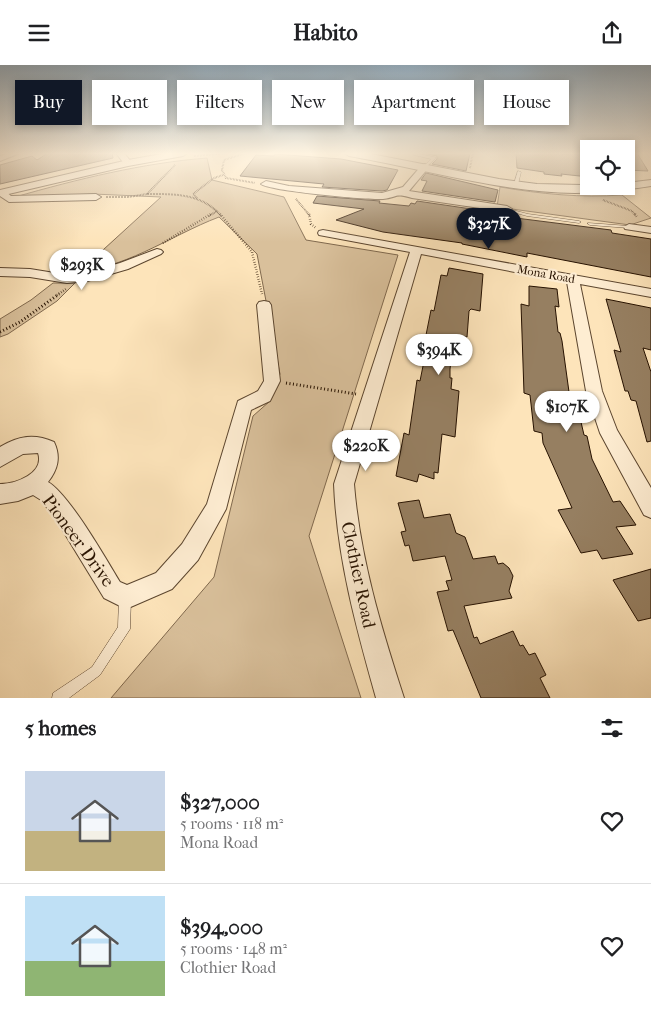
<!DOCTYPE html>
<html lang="en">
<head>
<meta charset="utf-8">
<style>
	:root { --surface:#fff; --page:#f2f2f2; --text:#202124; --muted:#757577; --line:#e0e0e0; --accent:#111827 }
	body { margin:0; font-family:"IM FELL French Canon",serif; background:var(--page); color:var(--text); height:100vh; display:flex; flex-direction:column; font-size:19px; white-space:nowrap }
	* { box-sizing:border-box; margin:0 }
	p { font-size:16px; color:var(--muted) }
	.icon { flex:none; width:28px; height:28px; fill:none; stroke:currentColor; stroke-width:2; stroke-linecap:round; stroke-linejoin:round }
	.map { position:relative; height:633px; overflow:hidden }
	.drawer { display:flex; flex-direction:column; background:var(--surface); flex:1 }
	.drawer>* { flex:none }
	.guide { position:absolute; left:15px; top:15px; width:621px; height:45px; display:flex; gap:10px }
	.controls { position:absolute; left:580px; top:75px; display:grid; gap:10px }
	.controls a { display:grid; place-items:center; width:55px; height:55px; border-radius:0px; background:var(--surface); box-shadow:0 2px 8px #0003; font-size:25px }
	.price { position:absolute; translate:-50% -42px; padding:0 11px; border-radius:18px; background:#fff; color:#222; font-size:16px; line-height:32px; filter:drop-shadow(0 1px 2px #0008) }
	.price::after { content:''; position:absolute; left:50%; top:30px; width:15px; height:11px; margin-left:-8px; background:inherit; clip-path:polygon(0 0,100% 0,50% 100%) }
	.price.active { background:var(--accent); color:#fff }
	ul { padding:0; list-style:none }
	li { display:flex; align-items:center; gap:15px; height:125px; padding:0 25px }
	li+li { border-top:1px solid var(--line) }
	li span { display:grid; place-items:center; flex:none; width:140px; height:100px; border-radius:0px; color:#555 }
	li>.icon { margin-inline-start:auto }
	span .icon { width:60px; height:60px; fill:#fffc; stroke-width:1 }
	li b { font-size:21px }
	h2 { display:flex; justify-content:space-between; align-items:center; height:60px; padding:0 25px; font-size:21px }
	.chip { padding:0 18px; border-radius:0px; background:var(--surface); box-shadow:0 2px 8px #0003; font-size:18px; line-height:45px }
	.chip.active { background:var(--accent); color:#fff }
	header { display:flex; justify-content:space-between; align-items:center; height:65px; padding:0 25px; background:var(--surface); font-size:22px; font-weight:800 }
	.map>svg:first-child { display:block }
	.green { fill:#d9c09b; stroke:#80694e }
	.building { fill:#967f61; stroke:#271201 }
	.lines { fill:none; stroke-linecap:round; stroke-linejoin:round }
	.service-casing { stroke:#5c462f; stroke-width:1 }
	.minor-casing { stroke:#5c462f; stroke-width:2 }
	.tertiary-casing { stroke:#5c462f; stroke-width:2 }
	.path-far2 { stroke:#271201; stroke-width:2; stroke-dasharray:0.5 1; stroke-linecap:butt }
	.path-far1 { stroke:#271201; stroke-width:2.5; stroke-dasharray:0.5 2; stroke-linecap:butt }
	.path { stroke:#271201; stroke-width:3; stroke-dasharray:1 2.5; stroke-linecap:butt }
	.service { fill:#feedd2; fill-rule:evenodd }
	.minor { fill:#feedd2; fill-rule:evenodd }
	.tertiary { fill:#feedd2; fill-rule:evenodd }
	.labels { text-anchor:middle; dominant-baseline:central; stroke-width:4.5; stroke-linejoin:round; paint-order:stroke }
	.far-street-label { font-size:12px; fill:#271201; stroke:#feedd2 }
	.near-street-label { font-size:18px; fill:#271201; stroke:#feedd2 }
</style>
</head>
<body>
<header><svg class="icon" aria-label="menu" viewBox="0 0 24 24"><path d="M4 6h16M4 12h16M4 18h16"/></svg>Habito<svg class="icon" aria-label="share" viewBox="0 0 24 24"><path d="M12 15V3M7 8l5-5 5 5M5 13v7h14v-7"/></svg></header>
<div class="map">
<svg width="651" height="633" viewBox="0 0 651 633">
	<rect width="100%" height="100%" fill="#fde4ba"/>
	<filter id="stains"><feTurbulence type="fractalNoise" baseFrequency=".004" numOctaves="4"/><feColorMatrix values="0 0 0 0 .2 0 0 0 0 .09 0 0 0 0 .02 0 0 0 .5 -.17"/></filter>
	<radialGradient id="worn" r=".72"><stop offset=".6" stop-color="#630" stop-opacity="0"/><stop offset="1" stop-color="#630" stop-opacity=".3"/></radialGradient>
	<path class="green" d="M207,93L212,115L284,132L306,175L398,190L309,471L361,633H111L214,512L253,351L270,336L280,309L257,189L219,152C169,171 122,207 67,207L92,195L161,132L93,129L15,132C78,114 143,98 207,93Z
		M500,122C541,129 581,133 622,130L651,153L630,160L497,142Z
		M53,218H75L57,236L8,269L0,272V254L31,235Z"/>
	<path class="building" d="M48,88H112L113,93L0,119V100L32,91L37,95Z
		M424,88H470L466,106L432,99L437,94V91Z
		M516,88H589V112L561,109L562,111L544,109V107L517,103Z
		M626,88H637L648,106L626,105Z
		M275,89L341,94L398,105L387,125L382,126L322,122L324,119L240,111L256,90L274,91Z
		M426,108L498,125L495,137L422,126L427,116L421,115Z
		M317,131L380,136L379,138L409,141L411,138L415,139L417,136L492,147V150L611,165L612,168L651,174V212L527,188V192L462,179V178L383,167L336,155L364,144L313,138Z
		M449,203L483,209L480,246L471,244L469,246L467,272L454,270L450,304V313H452L451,324L459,326L455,372L442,369L438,408L434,407V414L419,409L417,417L396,411L404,368L409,370L417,315L420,316L426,286L423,285L431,245L434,246L441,210L447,211Z
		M529,221L557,224L559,242L555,241L558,267L560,268L562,276L573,356L581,357L584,370L587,371L592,394L613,437L620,436L636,460L616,462L633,489L602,494L597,485L581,488L558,445L572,443L543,378L542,368L534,366L530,330L524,328L521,239L529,241Z
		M606,234L651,243V285L643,283L651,307V376L647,377L636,336L631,335L628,326H625L614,285L621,287Z
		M419,435L424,453L450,449L456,468L465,472L473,494L495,491L498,499L503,498L509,503L513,511L509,526L512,533L464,541L474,573L477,572L480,579L513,566L520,581L523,580L529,590L535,588L546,610L540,613L550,633H481L453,565L448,566L437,527L449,525L446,516L452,515L445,491L413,496L409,480L405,481L401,467L406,466L398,438Z
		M651,504V553L638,556L613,515Z"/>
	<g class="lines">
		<g class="service-casing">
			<path id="service" d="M414,88L434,92L436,93L425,103L423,102L431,94L414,90Z
				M518,106L521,107L518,119L516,120L514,119Z
				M505,143L528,149L579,156L581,157L579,158L527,151L505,145Z
				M588,158L629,161L631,162L629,163L590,160L588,159Z
				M125,527L129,529L131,533L130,564L100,610L69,633H52L53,628L92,602L118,562L119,533L121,529Z"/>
		</g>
		<g class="minor-casing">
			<path id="minor" d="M9,88H20L0,96V91Z
				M116,88H124L132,98L131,100H125Z
				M425,99L429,102L409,126L507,141L512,144L507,147L412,133C394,128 399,132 383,134C368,135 270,126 261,119L266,116L289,121L382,128L403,122L422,100Z
				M0,126H5L11,131L96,129L101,132L96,135L9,137L0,131Z
				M629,159L651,162V168L625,164L624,162Z
				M323,165L651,224V232L580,219L602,326L617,365L651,423V453L644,450L600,368L586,326L567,217L421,189L354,419C360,493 381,562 404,633H376C356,562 337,493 334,419L410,187L319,170L318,168L319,166Z
				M157,184L161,185L163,187L161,189L128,204L87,216L67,218L30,212L0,211V203L30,204L67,210L86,208L120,198Z
				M264,236L269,237L271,240L280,316L270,336L251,345L226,444L198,495L172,524L126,544L104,533L57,456L41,435L33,430L18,436L0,439V419C16,419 45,408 38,388L23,389L0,402V382C18,371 34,368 54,377C61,392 58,404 48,417C69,429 106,494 120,517L127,520L156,508L182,479L207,439L238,336L258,326L264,316L257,240L259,237Z"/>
		</g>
		<g class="tertiary-casing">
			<path id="tertiary" d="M167,88H188L183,91L128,101L0,131V125L128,95Z
				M344,88H366L499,114L537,119L626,121V118L651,115V121C626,125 601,128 575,128C499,127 424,104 349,91Z"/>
		</g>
		<path class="path-far2" d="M246,88L224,95L222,105L226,113L255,118
			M194,91L228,88
			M470,103L473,88
			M147,129C174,129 202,128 221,151
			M106,132H128L147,129L175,100
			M197,133L193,129L214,113L223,110
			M296,134L310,151
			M603,135L632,146L636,151
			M209,151L217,146"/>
		<path class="path-far1" d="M220,149L252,187L262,229
			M309,149L311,159L316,163
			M635,149L637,152
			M163,178L211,149
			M57,230L66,224"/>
		<path class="path" d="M0,267L20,257L59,229
			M286,318L356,329"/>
		<use href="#service" class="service"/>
		<use href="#minor" class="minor"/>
		<use href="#tertiary" class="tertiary"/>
	</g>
	<linearGradient id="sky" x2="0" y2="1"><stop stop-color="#93abbc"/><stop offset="0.5" stop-color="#fef3e0"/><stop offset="1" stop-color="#fef3e0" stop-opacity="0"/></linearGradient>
	<rect width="651" height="177" fill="url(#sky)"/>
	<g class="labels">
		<g class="far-street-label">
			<text transform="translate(546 209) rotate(10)">Mona Road</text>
		</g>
		<g class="near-street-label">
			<text transform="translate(78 476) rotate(54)">Pioneer Drive</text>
			<text transform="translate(358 510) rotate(78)">Clothier Road</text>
		</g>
	</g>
	<rect width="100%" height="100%" filter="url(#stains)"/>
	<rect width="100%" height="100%" fill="url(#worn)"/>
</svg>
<div class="controls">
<a><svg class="icon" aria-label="locate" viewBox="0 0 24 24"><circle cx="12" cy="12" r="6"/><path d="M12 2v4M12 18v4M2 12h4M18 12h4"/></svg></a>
</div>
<b class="price active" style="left:489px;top:185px">$327K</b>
<b class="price" style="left:82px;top:226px">$293K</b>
<b class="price" style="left:439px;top:311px">$394K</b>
<b class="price" style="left:567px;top:368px">$107K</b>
<b class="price" style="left:366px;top:407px">$220K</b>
<div class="guide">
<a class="chip active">Buy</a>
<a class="chip">Rent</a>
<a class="chip">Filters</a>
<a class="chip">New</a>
<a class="chip">Apartment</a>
<a class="chip">House</a>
</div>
</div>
<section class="drawer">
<h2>5 homes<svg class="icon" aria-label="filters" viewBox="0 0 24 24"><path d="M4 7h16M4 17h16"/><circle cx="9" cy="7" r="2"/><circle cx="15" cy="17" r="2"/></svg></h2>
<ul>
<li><span style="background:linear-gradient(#c9d6e8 60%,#c2b280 0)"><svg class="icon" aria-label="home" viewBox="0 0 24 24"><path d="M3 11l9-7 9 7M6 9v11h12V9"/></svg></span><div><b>$327,000</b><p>5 rooms · 118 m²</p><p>Mona Road</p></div><svg class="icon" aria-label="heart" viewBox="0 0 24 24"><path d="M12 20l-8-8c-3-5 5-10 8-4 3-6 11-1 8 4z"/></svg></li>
<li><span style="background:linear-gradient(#bfe0f5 65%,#8fb573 0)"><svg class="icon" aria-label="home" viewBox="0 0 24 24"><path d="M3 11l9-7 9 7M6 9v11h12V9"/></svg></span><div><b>$394,000</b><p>5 rooms · 148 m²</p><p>Clothier Road</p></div><svg class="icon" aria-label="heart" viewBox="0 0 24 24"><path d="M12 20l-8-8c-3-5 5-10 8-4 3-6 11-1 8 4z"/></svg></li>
</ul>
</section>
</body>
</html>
